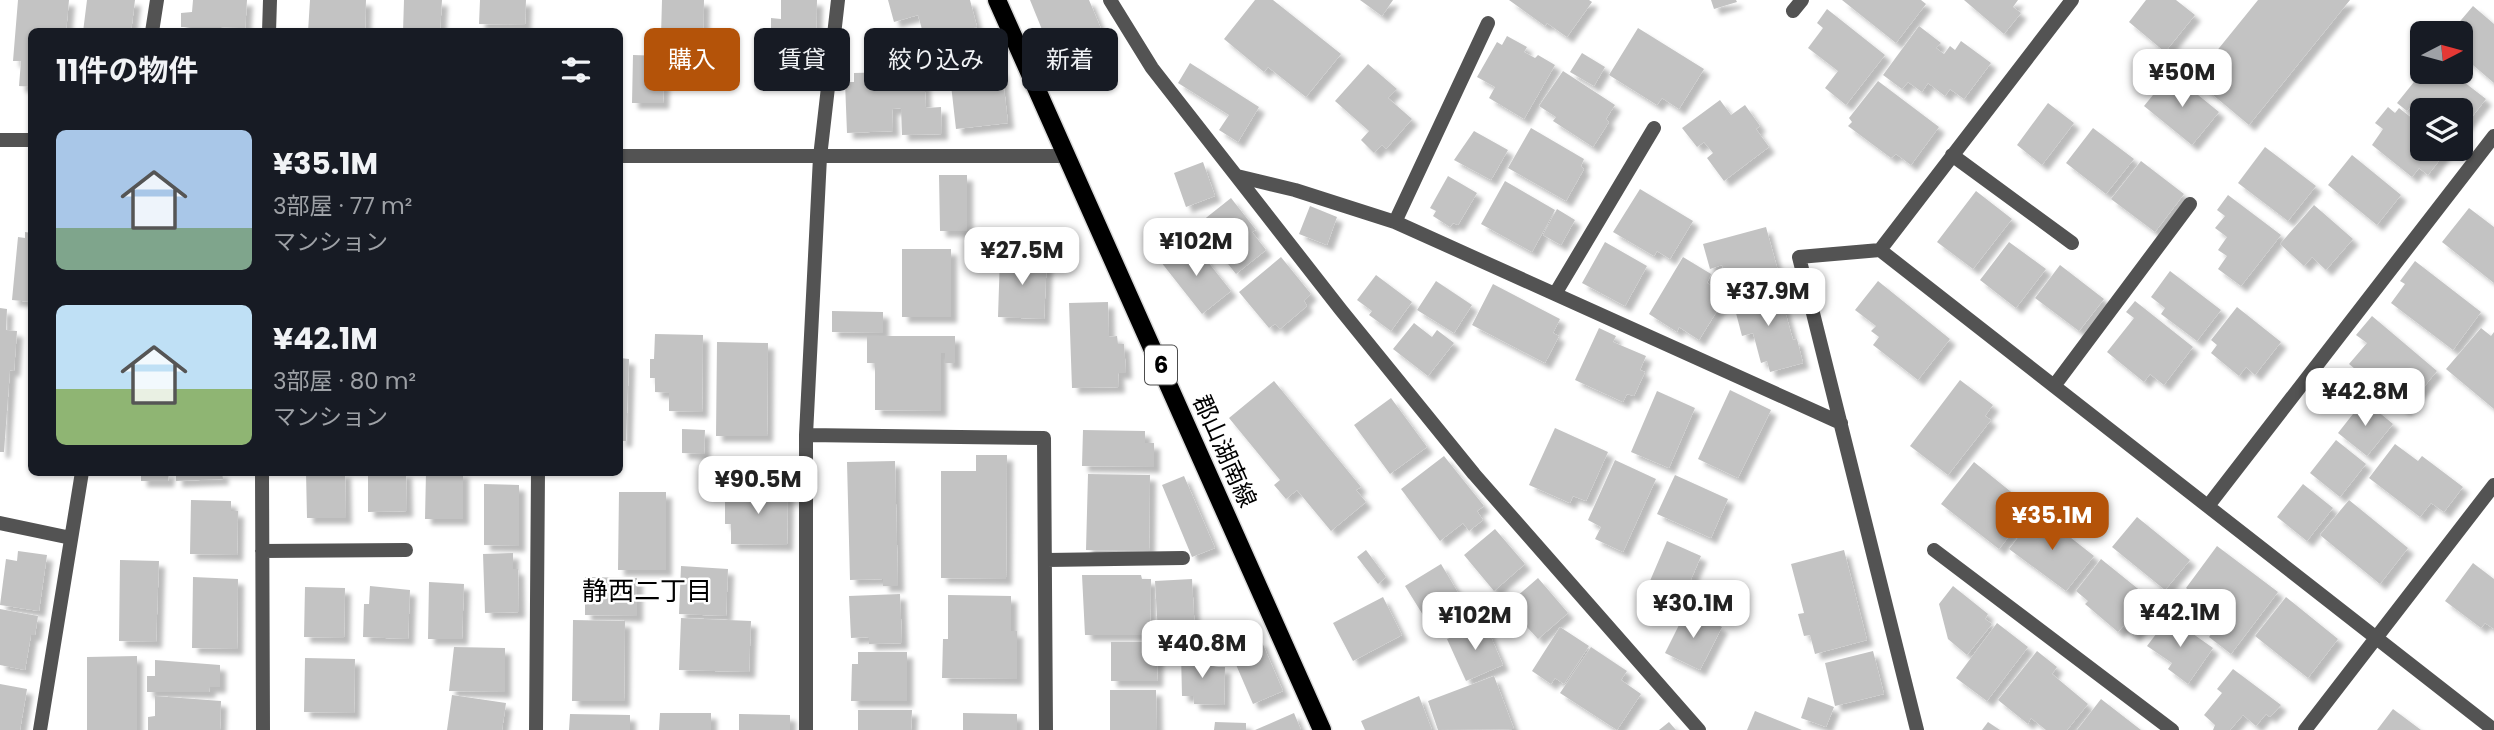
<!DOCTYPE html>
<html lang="ja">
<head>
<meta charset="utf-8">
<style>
	:root { --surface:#171b24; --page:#20242c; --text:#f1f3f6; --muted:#9ea1a6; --accent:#b45309 }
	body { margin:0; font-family:Poppins,"Noto Sans JP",sans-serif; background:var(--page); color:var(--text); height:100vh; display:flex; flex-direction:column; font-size:26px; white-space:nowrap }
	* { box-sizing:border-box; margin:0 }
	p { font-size:23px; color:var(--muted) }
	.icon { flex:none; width:38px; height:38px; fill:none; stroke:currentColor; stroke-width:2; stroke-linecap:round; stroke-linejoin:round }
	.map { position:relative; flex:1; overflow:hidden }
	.panel { position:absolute; left:28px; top:28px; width:595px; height:448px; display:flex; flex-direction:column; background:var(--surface); border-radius:10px; box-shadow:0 2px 5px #0004 }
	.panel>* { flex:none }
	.hud { position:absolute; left:644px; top:28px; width:665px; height:63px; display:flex; gap:14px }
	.needle { width:46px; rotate:84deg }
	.controls { position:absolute; left:2410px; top:21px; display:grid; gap:14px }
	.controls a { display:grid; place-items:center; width:63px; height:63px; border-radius:10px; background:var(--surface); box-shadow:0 2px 5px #0004; font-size:35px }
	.price { position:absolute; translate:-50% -60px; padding:0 16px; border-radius:14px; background:#fff; color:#222; font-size:23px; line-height:46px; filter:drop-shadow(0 2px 4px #0008) }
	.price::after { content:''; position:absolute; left:50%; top:42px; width:21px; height:16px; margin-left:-10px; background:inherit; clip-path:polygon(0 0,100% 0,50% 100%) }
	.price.on { background:var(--accent); color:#fff }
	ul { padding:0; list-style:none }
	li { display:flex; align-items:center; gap:21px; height:175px; padding:0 28px }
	li span { display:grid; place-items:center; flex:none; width:196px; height:140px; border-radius:10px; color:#555 }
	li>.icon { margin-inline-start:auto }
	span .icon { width:84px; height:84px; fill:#fffc; stroke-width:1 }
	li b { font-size:30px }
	h2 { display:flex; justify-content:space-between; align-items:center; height:84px; padding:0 28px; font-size:30px }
	.pill { padding:0 24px; border-radius:10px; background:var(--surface); box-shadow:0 2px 5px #0004; font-size:24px; line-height:63px }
	.pill.on { background:var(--accent); color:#fff }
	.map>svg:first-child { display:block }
	.building { fill:#c3c3c3; filter:url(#shadow) }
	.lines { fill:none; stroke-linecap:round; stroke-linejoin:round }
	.primary-casing { stroke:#dbdbdb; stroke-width:21 }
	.minor { stroke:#535353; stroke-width:14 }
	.primary { stroke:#000; stroke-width:18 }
	.labels { text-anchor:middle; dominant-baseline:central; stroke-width:5; stroke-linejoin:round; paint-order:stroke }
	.shield { fill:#fff; stroke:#4c4c4c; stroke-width:2 }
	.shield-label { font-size:23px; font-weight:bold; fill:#000 }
	.street-label { font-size:24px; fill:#000; stroke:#fff }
	.neighbourhood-label { font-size:26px; fill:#000; stroke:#fff }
</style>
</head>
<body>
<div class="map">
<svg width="2494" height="730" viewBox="0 0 2494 730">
	<defs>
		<filter id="shadow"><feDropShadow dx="6" dy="6" stdDeviation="2" flood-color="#0004"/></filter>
	</defs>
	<rect width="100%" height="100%" fill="#fff"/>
	<path class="building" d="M18,0H69L66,32H32V87L19,86L21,61H13Z
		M87,0H135L131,32H83Z
		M193,0H247L245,32H203V29L239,27H181V13L192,12Z
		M310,0H366L365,32H308Z
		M404,0H442L440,32H403Z
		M480,0H526L525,25L479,24Z
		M662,0H704L703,46L651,45V36H661Z
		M781,0H817L816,43L771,41V18L781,19Z
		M888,0H970L977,27L963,31L967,44L929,55L918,15L894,22Z
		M1030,0H1089L1107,43L1056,64Z
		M1255,0H1273L1341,54L1306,97L1268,67L1264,72L1224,39Z
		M1360,0H1393L1382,16Z
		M1509,0H1589L1592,2L1567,37L1547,23L1545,26Z
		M1711,0H1736L1737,2L1714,9Z
		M1842,0H1921L1926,4L1896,43Z
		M1964,0H2018L2013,7L2021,13L2004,34Z
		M2146,0H2176L2195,15L2165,52L2129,22Z
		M2258,0H2350L2249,125L2194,79Z
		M2473,6L2494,24V83L2460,54V33H2450Z
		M1827,9L1885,55L1846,105L1825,88L1838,71L1808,48L1823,28L1817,23Z
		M1919,26L1941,43L1936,48L1944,54L1950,46L1955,50L1961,41L1991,63L1964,99L1950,89L1945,96L1928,83L1922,92L1908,82L1902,89L1883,75Z
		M1638,28L1704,69L1679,109L1662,98L1657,105L1609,75Z
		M1507,36L1527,47L1524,52L1535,58L1538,55L1555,65L1524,119L1489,98L1495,87L1477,77L1497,42L1502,45Z
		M1582,53L1605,67L1594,86L1570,72Z
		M633,55L665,56L663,103H632Z
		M1190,63L1259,107L1238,142L1219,130L1229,115L1178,83Z
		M1368,64L1397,89L1388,98L1412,119L1386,149L1382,145L1374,153L1361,140L1369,131L1335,101Z
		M1002,70L1008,123L956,129L950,76Z
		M1563,71L1615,105L1606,119L1609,122L1593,147L1553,121L1556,117L1539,106Z
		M892,72V76L924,75L926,108L941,107L942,134L902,135L901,108L892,109L893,131L847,133L845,82H854V73Z
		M2422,72H2451L2486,99L2460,132V110L2422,112L2412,105L2407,111L2397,103Z
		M2171,73L2219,112L2192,145L2144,106Z
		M1878,81L1939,127L1911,165L1896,154L1891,158L1848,126L1852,122L1849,118Z
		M1720,100L1731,115L1745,105L1760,126L1756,129L1769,147L1724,181L1707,158L1713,153L1704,142L1697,147L1682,128Z
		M2048,103L2074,123L2042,165L2017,145Z
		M2388,107L2395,113L2399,108L2422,126V149H2448L2428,175L2419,168L2412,177L2372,145L2383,129L2375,123Z
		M1531,128L1584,159L1581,166L1584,169L1566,201L1508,168Z
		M2093,128L2134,159L2106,194L2066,163Z
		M1474,131L1508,150L1491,180L1454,160Z
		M2265,147L2316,186L2288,221L2238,183Z
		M2352,155L2401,195L2377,225L2328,185Z
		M2141,161L2184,194L2155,232L2111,199Z
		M1203,162L1215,196L1186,207L1174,173Z
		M939,175H967V231H940Z
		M1448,176L1477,193L1458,225L1453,223L1450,227L1433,216L1436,211L1430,208Z
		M1505,181L1555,210L1532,252L1481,224Z
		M1640,189L1693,221L1670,259L1657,251L1654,256L1613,232Z
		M1976,191L2012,219L1973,269L1937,242Z
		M2228,195L2281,235L2241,286L2218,269L2227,256L2218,250L2227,237L2215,228L2225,216L2217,210Z
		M1231,198L1256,230L1252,232L1266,250L1236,274L1197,225Z
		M2314,205L2353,239L2326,270L2312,257L2304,266L2280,244Z
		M1310,206L1337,217L1327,245L1299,234Z
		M2469,208L2494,227V283L2442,242Z
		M1557,209L1575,220L1561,245L1543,235Z
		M1766,227L1778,271L1728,285L1722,265L1710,269L1703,244Z
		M25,232L32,233V302L12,300L18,237L25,238Z
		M1605,242L1647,266L1625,306L1582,283Z
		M2009,242L2046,269L2016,308L1980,280Z
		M1182,245L1192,258L1200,252L1231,291L1202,314L1161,262Z
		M902,249H951V317H902Z
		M1000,256L1047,258L1044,319L998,317Z
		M1281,257L1311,294L1304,301L1307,306L1280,329L1275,324L1269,328L1239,292Z
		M1683,257L1711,274L1707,283L1727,295L1699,340L1679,327L1677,332L1649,314Z
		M2415,261L2481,312L2453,350L2391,303L2405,284L2400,281Z
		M2060,265L2104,299L2079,331L2035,298Z
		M2170,271L2221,310L2197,341L2161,314L2165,308L2151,297Z
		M1376,275L1412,302L1391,331L1369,315L1372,311L1357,300Z
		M1436,281L1472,305L1454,333L1417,310Z
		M1878,281L1950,339L1918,380L1873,345L1879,337L1871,331L1876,326L1855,310Z
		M1493,284L1560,319L1553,333L1559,336L1545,363L1472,325Z
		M1778,286L1793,340L1797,339L1803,363L1770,372L1767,361L1761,363L1753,333L1742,336L1732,298Z
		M2135,301L2193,347L2164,385L2150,374L2144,382L2107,352L2134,318L2126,312Z
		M1108,302L1109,337L1117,336L1118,344H1124L1126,373H1118L1119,387L1072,388L1069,303Z
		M2237,307L2281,342L2255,375L2246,367L2239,376L2211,353L2217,345L2211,340Z
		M0,308L7,309L6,330L17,331L14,371L10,370L4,452H0Z
		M832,311L883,312V333L832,332Z
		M2372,316L2437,371L2405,410L2349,364L2367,343L2356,335Z
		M1414,323L1432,337L1437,330L1454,343L1428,376L1393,349Z
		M1599,328L1616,336L1613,342L1646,356L1640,370L1645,372L1634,396L1627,394L1623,402L1575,380Z
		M2481,328L2491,336L2494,332V409L2446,369Z
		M655,334L703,335L702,412L669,411V393L655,392V378H650V359H654Z
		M867,336H955V363H945V353H941V411L875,410V363H867Z
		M717,342L768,343L767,436H716Z
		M620,358L629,359L626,441H620Z
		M1960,380L1993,405L1985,416L1991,420L1948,475L1910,446Z
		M1274,381L1361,487L1356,490L1366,502L1331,531L1297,490L1286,499L1274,485L1280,480L1229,418Z
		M1730,390L1771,410L1738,478L1698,459Z
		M1657,391L1695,408L1669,468L1631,452Z
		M1391,398L1427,447L1390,474L1354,425Z
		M2364,400L2393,424L2367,456L2338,433Z
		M1555,428L1608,452L1586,501L1573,496L1570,503L1529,485Z
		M682,429L705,430L704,454L682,453Z
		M1083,430L1145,431V443H1154V467L1082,466Z
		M2336,440L2366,464L2340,497L2310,473Z
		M2395,444L2418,461L2422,456L2463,487L2444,512L2431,503L2420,517L2369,478Z
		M976,455H1007L1006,579L941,578V471H976Z
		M1444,456L1484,506L1477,511L1483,520L1469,531L1463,523L1440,541L1401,489Z
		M1615,460L1656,479L1623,552L1595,539L1601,527L1588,520Z
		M895,461L898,586H883V579L850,580L847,462Z
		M1974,462L2031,508L1999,549L1941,504Z
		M141,472H169L168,481H141Z
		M176,472H222L223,479L176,481Z
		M306,472H345L346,518H307Z
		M368,472H406L407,511L368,512Z
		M426,472H463V519H425Z
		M1088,474L1150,475L1149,551L1086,550Z
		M1675,475L1728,499L1711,538L1657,514Z
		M1184,476L1215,548L1192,557L1162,485Z
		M484,484L519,485V546L484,545Z
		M2303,484L2333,508L2307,541L2277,517Z
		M746,488L788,489L787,545L731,544V524H725V491H747Z
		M619,492H666V570H618Z
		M191,500L231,501V511H238L237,555L190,554Z
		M2349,500L2408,548L2380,584L2320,535Z
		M2038,512L2094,556L2066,591L2009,549Z
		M2137,517L2190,560L2165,590L2112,547Z
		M1495,529L1525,564L1494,591L1464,555Z
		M1667,541L1701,556L1678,610L1644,595Z
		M2217,546L2278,592L2231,654L2209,637L2224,617L2186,588Z
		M1366,550L1386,577L1378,584L1357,557Z
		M1844,550L1867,640L1815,654L1810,635L1804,636L1798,614L1804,613L1791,564Z
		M18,551L47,555L39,611L0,605L6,559L17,561Z
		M513,553V569H518L519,612L485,613L483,554Z
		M2101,559L2163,609L2154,621L2149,617L2134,636L2123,626L2118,632L2085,604L2088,601L2076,591Z
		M120,560L159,561L156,642L119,641Z
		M2473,563L2494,579V629L2485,623L2481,628L2445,601Z
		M1441,564L1463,601L1428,623L1405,586Z
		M681,566L728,569L726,616L679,614Z
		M1082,575H1141L1142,579H1151L1150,635H1085Z
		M193,577L238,579L237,649L192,648Z
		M585,577L637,578V616L585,615Z
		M1538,578L1568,613L1538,639L1507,605Z
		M1192,579L1195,633L1158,634L1155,581Z
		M429,582L464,584L462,639H428Z
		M370,586L410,590L408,639L363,637L364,604H369Z
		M1953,586L1988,614L1985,619L1992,624L1967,655L1948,639L1939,604Z
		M305,587L345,588L344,638L304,637Z
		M900,594L902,643L869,644V637L851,638L849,596Z
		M948,595L1011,596V631H1017V679L942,678L943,639H948Z
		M1383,597L1402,635L1353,661L1333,623Z
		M2286,597L2338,639L2308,678L2255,636Z
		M0,609L38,616L35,635H31L25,670L0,665Z
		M1687,609L1722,627L1700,670L1665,653Z
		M2169,617L2213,648L2188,684L2168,669L2172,663L2147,646Z
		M681,618L751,621L749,672L679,670Z
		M573,620L625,621L624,701H572Z
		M1485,623L1503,665L1466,681L1447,639Z
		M1997,623L2028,647L1987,701L1956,678Z
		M1560,627L1589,646L1564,684L1555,678L1551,684L1532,671Z
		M1261,640L1283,691L1253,704L1231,653Z
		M1111,642H1158L1157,681H1111Z
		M454,647L505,648V692L449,691Z
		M1591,647L1627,671L1621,680L1641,694L1617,730L1560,693Z
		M1873,651L1884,694L1835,706L1825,663Z
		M2037,651L2057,667L2052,674L2088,704L2067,730H2046L2031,718L2028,724L1998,700Z
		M858,652H907V701H851L852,664H858Z
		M1181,653L1209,654V667H1225L1224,705L1194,704L1193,696H1182Z
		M137,656V730H87V657Z
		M305,658L355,659L354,713L304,712Z
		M155,660L220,665V687H210L209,692H147V676H155Z
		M2233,669L2281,705L2270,717L2266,714L2256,726L2243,715L2230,730H2213L2215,725L2204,715L2222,693L2217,689Z
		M1494,676L1514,729L1438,730L1428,701Z
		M0,684L27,689L20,730H0Z
		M1110,690H1156L1157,730H1110Z
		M452,695L506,703L502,730H447Z
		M155,696L221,701L220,730H148V717L155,716Z
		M1419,696L1432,730H1365L1361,721Z
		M1808,697L1834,707L1826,727L1801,718Z
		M2101,699L2141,730H2077Z
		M2393,709L2421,730H2377Z
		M858,710H912L911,730H858Z
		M1755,711L1802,730H1747Z
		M660,713H711V730H659Z
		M963,713L1017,714V730H963Z
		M1294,713L1301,730H1255Z
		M570,714L630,715V730H569Z
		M739,714L790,715V730H739Z
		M1215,722L1246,723V730H1214Z
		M1669,722L1676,730H1659Z
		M1988,722L2000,730H1982Z"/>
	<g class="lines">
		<g class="primary-casing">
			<path id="primary" d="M997,0L1322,730"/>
		</g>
		<path class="minor" d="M1110,0L1152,68L1341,310L1474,474L1699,730
			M1793,11L1802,0
			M152,32L157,0
			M269,32L270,0
			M0,140H32
			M1952,155L2072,243
			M620,156H1068
			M1237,176L1295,190L1395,222L1841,423
			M1395,222L1488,23
			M1880,250L2072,0
			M1555,294L1654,128
			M2054,386L2190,204
			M806,435L1044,438L1046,730
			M262,472L263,730
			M2208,506L2494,136
			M0,523L71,538
			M1934,550L2172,730
			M262,551L406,550
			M1047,560L1183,558
			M40,730L82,472
			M536,730L538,472
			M806,730V435L820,157L838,0
			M1917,730L1799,257L1880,250L2494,730
			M2305,730L2494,485"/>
		<use href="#primary" class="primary"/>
	</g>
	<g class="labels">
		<rect class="shield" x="1145" y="345.5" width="32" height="39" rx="5"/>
		<g class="shield-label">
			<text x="1161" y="365">6</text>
		</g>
		<g class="street-label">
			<text transform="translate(1225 451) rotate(66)">郡山湖南線</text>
		</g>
		<g class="neighbourhood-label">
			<text x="647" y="591">静西二丁目</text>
		</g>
	</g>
</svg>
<div class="controls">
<a><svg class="needle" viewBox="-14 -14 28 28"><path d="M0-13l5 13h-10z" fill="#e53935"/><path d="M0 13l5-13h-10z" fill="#9ea1a6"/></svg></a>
<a><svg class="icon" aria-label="layers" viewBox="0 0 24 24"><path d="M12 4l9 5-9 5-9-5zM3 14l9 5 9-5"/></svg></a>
</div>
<b class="price" style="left:2182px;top:109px">¥50M</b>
<b class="price" style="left:1196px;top:278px">¥102M</b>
<b class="price" style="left:1022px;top:287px">¥27.5M</b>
<b class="price" style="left:1768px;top:328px">¥37.9M</b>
<b class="price" style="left:2365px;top:428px">¥42.8M</b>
<b class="price" style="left:758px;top:516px">¥90.5M</b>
<b class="price on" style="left:2052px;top:552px">¥35.1M</b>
<b class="price" style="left:1693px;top:640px">¥30.1M</b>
<b class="price" style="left:2180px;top:649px">¥42.1M</b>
<b class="price" style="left:1475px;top:652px">¥102M</b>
<b class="price" style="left:1202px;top:680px">¥40.8M</b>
<div class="hud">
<a class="pill on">購入</a>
<a class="pill">賃貸</a>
<a class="pill">絞り込み</a>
<a class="pill">新着</a>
</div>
<section class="panel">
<h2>11件の物件<svg class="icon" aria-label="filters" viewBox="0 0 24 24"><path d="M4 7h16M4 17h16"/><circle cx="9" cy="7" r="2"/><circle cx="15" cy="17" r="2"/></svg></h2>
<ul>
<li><span style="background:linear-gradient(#a9c7e8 70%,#7fa58c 0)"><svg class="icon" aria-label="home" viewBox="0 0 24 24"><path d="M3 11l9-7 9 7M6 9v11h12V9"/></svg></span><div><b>¥35.1M</b><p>3部屋 · 77 m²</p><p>マンション</p></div></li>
<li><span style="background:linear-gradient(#bfe0f5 60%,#8fb573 0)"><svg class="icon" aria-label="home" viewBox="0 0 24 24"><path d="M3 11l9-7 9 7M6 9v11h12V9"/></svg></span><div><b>¥42.1M</b><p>3部屋 · 80 m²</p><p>マンション</p></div></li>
</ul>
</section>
</div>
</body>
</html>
